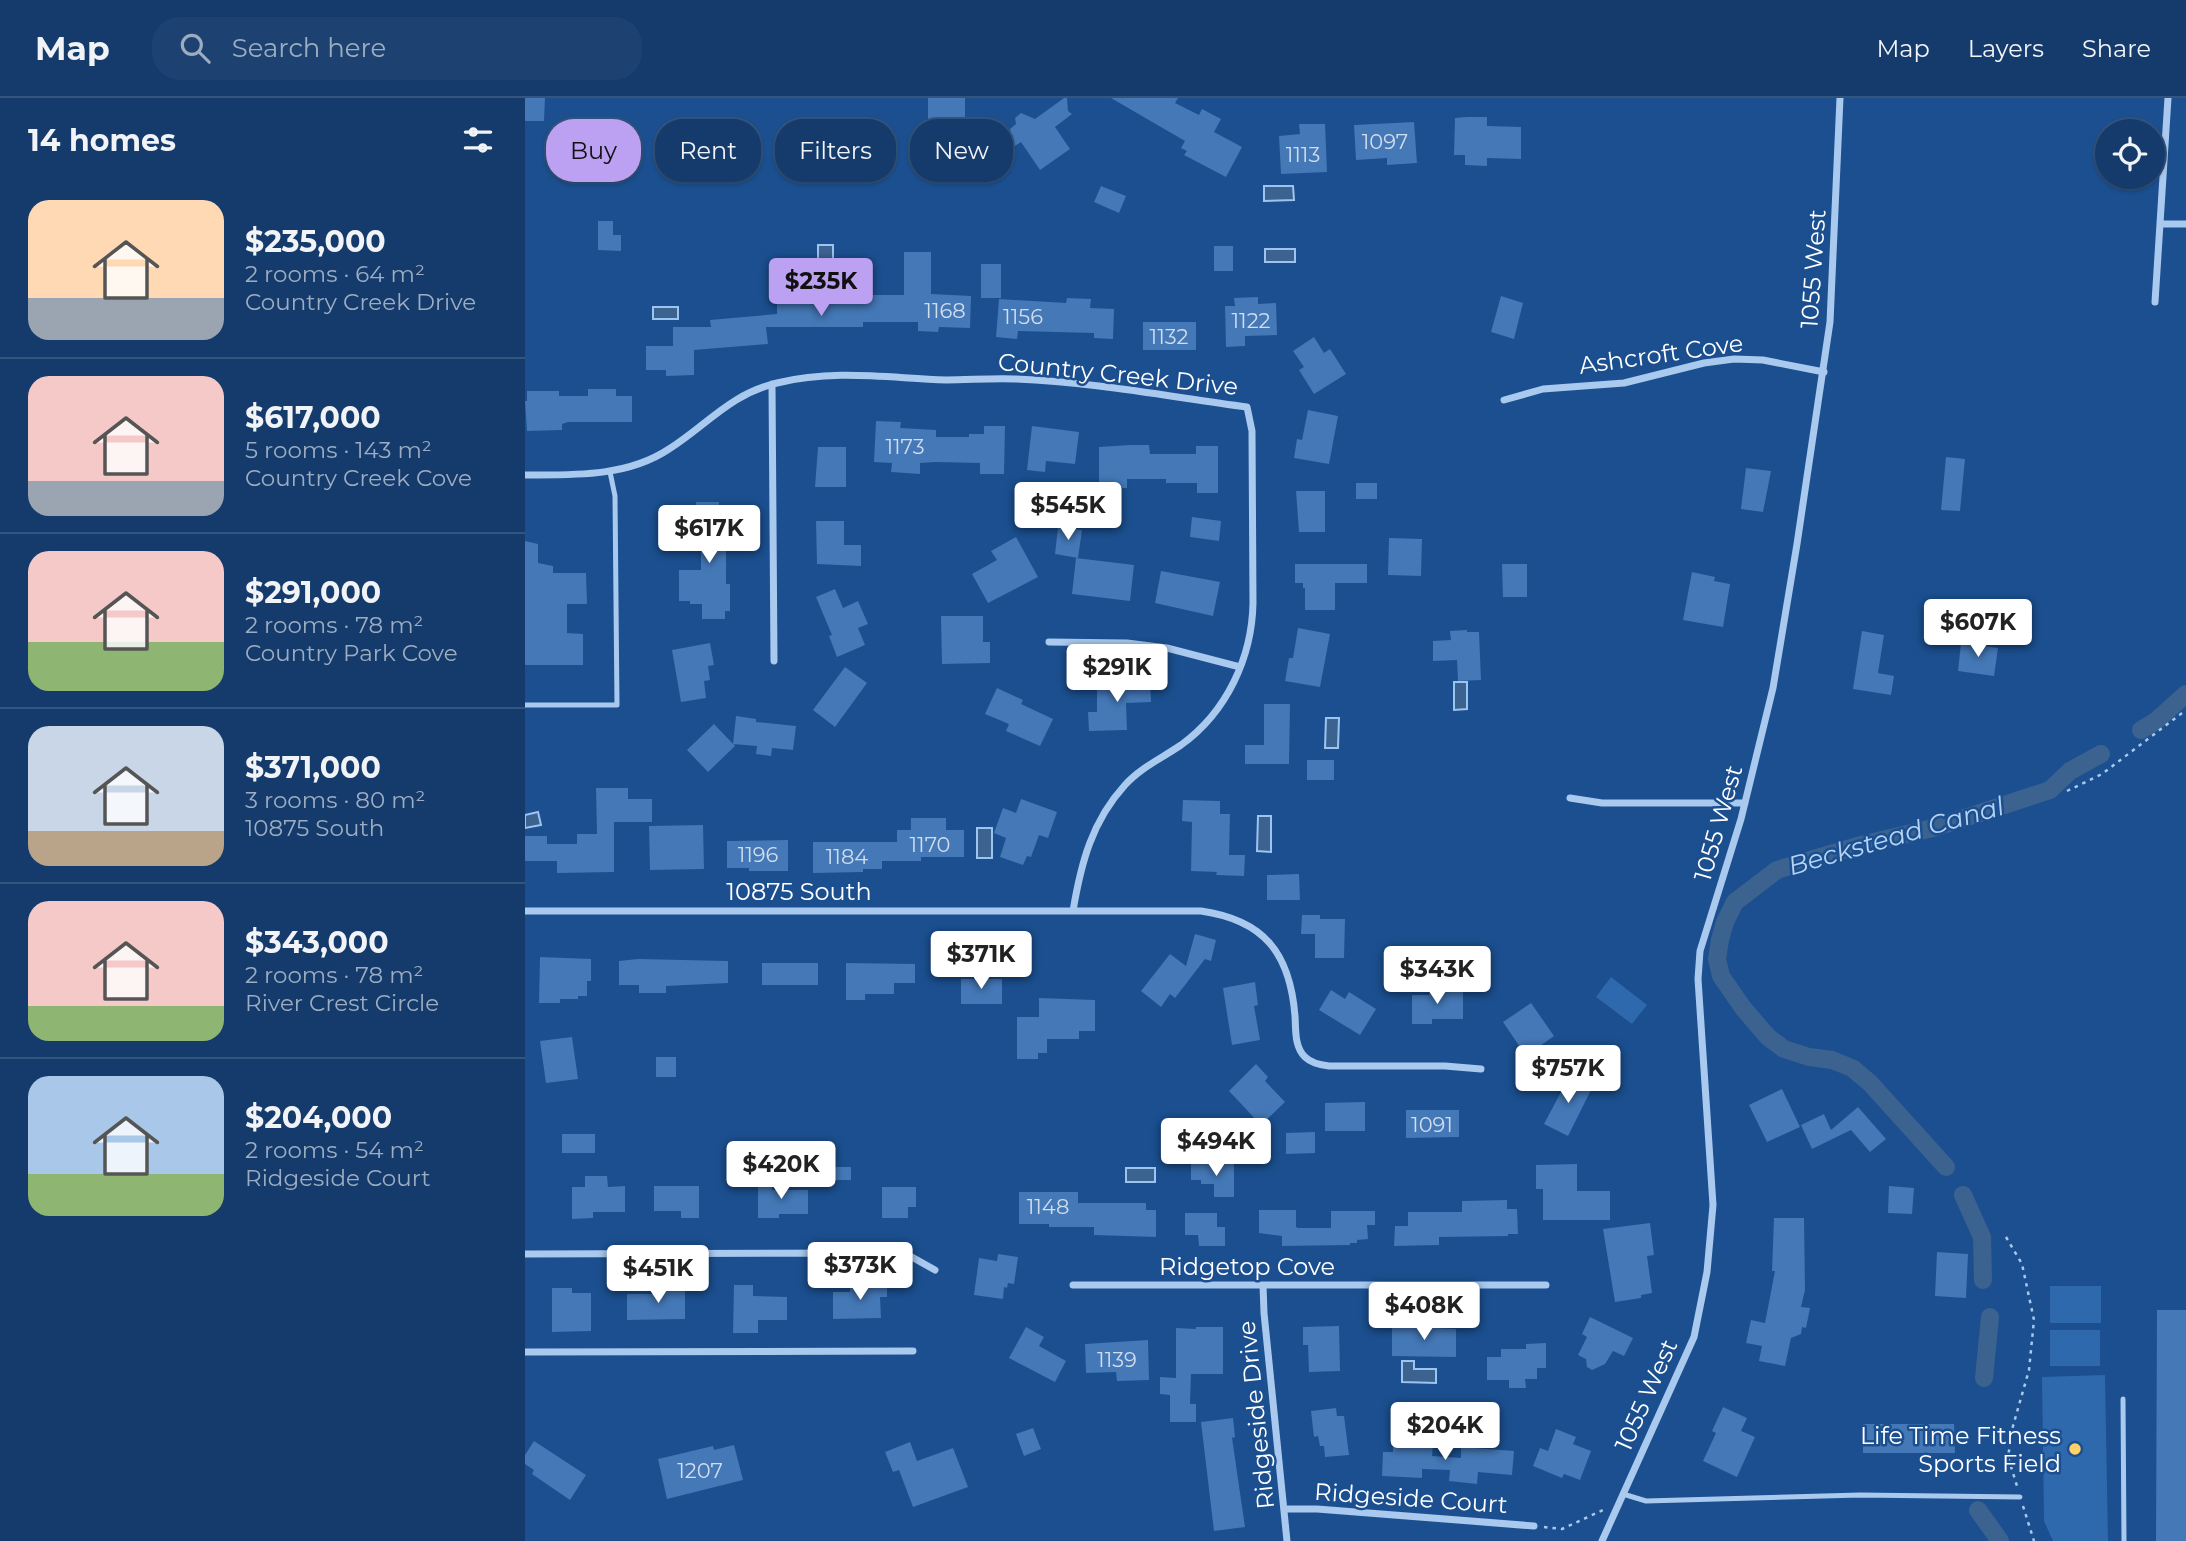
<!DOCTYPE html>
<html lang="en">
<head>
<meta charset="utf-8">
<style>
	:root { --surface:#143b6b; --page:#1d4271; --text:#f1f3f6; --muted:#9dadc1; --line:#33557e; --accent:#bca0f2 }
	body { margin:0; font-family:Montserrat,sans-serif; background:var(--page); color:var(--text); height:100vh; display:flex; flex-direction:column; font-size:26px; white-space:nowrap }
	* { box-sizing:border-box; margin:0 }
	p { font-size:23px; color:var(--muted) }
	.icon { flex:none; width:38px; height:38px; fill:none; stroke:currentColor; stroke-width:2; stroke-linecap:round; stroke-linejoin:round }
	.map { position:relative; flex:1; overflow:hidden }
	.details { display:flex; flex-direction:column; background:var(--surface); width:525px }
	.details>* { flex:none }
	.banner { position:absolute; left:21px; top:21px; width:665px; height:63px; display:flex; gap:14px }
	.fabs { position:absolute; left:1570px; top:21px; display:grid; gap:14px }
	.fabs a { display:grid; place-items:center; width:70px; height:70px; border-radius:50%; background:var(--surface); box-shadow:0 2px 5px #0004,0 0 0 2px var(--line); font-size:35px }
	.price { position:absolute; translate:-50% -60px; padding:0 16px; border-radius:7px; background:#fff; color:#222; font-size:23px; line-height:46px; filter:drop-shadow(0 2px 4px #0008) }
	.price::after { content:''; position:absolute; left:50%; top:42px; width:21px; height:16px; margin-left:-10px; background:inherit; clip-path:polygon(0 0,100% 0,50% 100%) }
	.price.on { background:var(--accent); color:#111 }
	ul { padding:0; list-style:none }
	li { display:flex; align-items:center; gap:21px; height:175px; padding:0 28px }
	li+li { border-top:2px solid var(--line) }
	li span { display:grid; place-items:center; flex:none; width:196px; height:140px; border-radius:21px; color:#555 }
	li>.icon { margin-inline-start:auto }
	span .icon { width:84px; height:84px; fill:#fffc; stroke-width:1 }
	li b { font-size:30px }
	h2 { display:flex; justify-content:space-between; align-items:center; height:84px; padding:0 28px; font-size:30px }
	.tag { padding:0 24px; border-radius:28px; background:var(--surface); box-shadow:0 2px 5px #0004,0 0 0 2px var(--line); font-size:24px; line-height:63px }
	.tag.on { background:var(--accent); color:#111 }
	header { display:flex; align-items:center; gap:42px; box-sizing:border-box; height:98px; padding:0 35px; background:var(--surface); border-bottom:2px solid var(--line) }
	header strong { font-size:33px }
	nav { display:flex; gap:38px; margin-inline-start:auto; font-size:24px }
	.search { width:490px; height:63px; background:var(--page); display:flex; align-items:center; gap:18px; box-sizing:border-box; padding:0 24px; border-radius:28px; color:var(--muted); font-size:26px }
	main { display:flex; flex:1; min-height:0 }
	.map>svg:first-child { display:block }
	.pitch { fill:#2e69ad }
	.water { fill:#3c6290; stroke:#9cc4f0; stroke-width:2 }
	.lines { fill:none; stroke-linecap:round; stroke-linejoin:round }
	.canal { stroke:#3c6290; stroke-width:18 }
	.building { fill:#4478b7 }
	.path { stroke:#a9c9ee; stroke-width:2.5; stroke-dasharray:3.5 5; stroke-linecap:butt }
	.service { stroke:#a9c9ee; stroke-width:5 }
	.minor { stroke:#a9c9ee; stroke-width:7 }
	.poi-dot { fill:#ffd166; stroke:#1b4f8f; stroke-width:2.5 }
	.labels { text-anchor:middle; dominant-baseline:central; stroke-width:5; stroke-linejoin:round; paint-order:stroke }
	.number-label { font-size:21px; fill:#d0dded }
	.street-label { font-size:24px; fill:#fff; stroke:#1b4f8f }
	.poi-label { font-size:24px; fill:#fff; stroke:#1b4f8f; text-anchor:end }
	.water-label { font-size:26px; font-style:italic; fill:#b5d3f5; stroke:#1b4f8f }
</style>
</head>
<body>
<header>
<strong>Map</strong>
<div class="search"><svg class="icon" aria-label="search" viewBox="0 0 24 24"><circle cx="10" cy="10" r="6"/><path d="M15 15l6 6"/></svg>Search here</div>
<nav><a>Map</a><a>Layers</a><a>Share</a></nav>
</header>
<main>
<section class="details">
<h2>14 homes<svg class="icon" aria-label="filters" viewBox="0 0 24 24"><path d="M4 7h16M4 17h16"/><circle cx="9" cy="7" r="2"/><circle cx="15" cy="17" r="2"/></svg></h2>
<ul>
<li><span style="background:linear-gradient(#ffd9b3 70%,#9aa5b1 0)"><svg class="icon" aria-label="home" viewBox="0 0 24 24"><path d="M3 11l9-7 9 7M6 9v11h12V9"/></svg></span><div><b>$235,000</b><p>2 rooms · 64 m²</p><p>Country Creek Drive</p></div></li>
<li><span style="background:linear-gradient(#f6c9c9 75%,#9aa5b1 0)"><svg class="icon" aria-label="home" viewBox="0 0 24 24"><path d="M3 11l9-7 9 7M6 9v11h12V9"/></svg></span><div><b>$617,000</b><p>5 rooms · 143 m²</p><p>Country Creek Cove</p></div></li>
<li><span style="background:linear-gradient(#f6c9c9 65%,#8fb573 0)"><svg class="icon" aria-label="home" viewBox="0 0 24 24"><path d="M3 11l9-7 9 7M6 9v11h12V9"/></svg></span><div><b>$291,000</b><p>2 rooms · 78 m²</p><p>Country Park Cove</p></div></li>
<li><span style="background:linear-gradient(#c9d6e8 75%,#b9a48a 0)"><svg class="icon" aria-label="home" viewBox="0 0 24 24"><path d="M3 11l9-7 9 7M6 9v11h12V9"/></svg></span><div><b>$371,000</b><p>3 rooms · 80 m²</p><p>10875 South</p></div></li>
<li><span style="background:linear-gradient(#f6c9c9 75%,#8fb573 0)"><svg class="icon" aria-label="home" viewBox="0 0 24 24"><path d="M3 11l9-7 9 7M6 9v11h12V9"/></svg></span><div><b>$343,000</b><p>2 rooms · 78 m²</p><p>River Crest Circle</p></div></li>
<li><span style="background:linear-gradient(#a9c7e8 70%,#8fb573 0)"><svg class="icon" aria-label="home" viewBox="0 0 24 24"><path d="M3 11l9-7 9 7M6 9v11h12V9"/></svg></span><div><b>$204,000</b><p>2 rooms · 54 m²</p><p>Ridgeside Court</p></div></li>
</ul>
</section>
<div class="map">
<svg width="1661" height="1443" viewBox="0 0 1661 1443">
	<rect width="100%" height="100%" fill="#1b4f8f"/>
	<path class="pitch" d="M1086,879L1122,907L1107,926L1071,899Z
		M1525,1188H1576V1225H1525Z
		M1525,1232H1575V1268H1525Z
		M1580,1277L1583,1443H1528L1519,1423L1517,1279Z"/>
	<path class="water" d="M739,88H768L769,102L739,103Z
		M293,147H308V176H293Z
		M740,151H770V164H740Z
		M128,209H153V221H128Z
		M929,584H942V611L929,612Z
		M801,620H814L813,650H800Z
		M13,714L16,727L0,730V717Z
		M733,718H746V754L732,753Z
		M452,730H467V760H452Z
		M601,1070H630V1084H601Z
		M877,1263H889V1271H911V1285L877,1284Z"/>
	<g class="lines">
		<path class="canal" d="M1616,632L1631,623L1661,596
			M1421,1069L1345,985L1327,970L1307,962L1284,959L1259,951L1243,939L1218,910L1196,878L1192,861L1195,842L1200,824L1210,804L1252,772L1332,748L1412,729L1525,692L1545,673L1576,656
			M1438,1097L1457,1139L1458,1182
			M1459,1280L1465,1219
			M1453,1412L1475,1443"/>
	</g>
	<path class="building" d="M0,0H20L19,23H0Z
		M403,0H440V32H403Z
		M539,0H542L543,13L547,16L530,29L545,51L515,72L496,44L488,49L485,31L491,26L490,20L496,15L510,21Z
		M586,0H653L650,5L674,17L677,11L696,21L689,34L717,49L701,79L659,57L662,53L656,50L660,43Z
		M942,19H962V28L996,29V61L962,60V68L940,67V57H929L930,20Z
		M889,24L892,65L862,67V60L831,62L829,27Z
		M264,25H300V58H264Z
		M774,26H800L802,74L756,76L754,38L775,36Z
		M576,88L601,98L594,115L569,104Z
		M73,123H88V137H96V153L73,152Z
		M689,148H708V173H689Z
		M379,154H406V196L446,198L445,230L414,229L413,234L393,233V224H338V229H241L243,246L169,252V277L141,278V272H121V248H148V229H186L185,222L252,216V200H318V189H338V197H379Z
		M456,166H476V200H456Z
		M976,198L998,205L989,241L966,234Z
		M733,199V206L751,205L752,237L720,238V248L701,249L700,208H710L709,200Z
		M542,200L566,201L565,210L589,211L588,241L569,240V235L493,233L492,241L471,239L474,201L541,205Z
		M618,224H671V252H618Z
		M789,239L799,255L805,251L821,276L789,296L774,272L779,269L768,253Z
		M63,291H91V298H107V324H43L37,326V332L2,333L0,303H2V293H34V298H63Z
		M783,312L813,318L804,366L769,360L772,341L777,342Z
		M351,323L376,324L375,330L411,332V339H444V336H459V328H480L479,376H455V365L410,364L395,365V376L366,374L367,365L349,364Z
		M507,328L554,334L550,366L521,363L520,374L502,372Z
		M605,347H624L625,356H671V348H693V395H672V385H641V381H602V390H586V395H574V349Z
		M293,349H321V389H290Z
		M1421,359L1440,361L1435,413L1416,412Z
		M1221,370L1246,373L1238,414L1216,411Z
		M831,385H852V401H831Z
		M771,393H800V434H774Z
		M171,404H194V423H207V441H201V486H205V513H200V521H177V506H165V503H154V472H176V441H171Z
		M565,404L582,405L581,409L586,410V427H564Z
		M667,419L696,423L694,443L665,439Z
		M291,423H319V447H336V468L292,466Z
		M533,429L557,432L553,460L530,456Z
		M491,439L513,479L463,505L447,476L472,462L466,453Z
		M864,440L897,441L896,478L863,477Z
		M0,443L13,446V465L28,468V475H61L62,506H42V535L58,536V567H0Z
		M551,460L609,467L605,503L547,496Z
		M770,466H842V485H810V512H780V490H778V485H770Z
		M977,466H1002V499H978Z
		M636,473L695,484L688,518L630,505Z
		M1167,474L1190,479L1189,483L1205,486L1198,529L1158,522Z
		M310,491L318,510L333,503L343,526L333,530L340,547L312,559L304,538L307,537L291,499Z
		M416,518H458V544H465V565L417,566Z
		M773,530L805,536L795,589L760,583L764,560H768Z
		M942,532V534H954L956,582L933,583L932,562L908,563V543L926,542L925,533Z
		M1337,533L1359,537L1353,575L1369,578L1366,597L1328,591Z
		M185,545L189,567L183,568L185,582L179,583L181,600L156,604L147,552Z
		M1436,545L1473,550L1469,578L1433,573Z
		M320,569L342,585L310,629L288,612Z
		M625,583L626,604L601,605L602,632L564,633L563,614H572V584Z
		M472,590L498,602L496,606L528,621L515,648L481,633L484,626L460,616Z
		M739,606H765L764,666H720V647H739Z
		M211,618L231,621V624L271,628L268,652L247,650L246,658L231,656L232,648L208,646Z
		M189,626L210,648L183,674L162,652Z
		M782,662H809V682H782Z
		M71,690H103V701H127V724H89V774L32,775V763H0V738H22V746H52V736H72Z
		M496,701L532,714L523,740L514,737L506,759L502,758L498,767L475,759L481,740L469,735L478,710L491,715Z
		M658,702L695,703V716H705L704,757H720L719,778L691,777L692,774L666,773L667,724L657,723Z
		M386,720H421V732H439V759H396V763H357V771H338V774L288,775V744H372V732H386Z
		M178,727L179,771L125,772L124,728Z
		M263,742V773H224V770H202V743Z
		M774,776L775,802H742V777Z
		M777,817H795V821H820L819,860H790V836H776Z
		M670,836L691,842L686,863L680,861L650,900L645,896L636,909L616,893L645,856L661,868Z
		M15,859L66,861V883H62V898H53V901H35V905H14Z
		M113,861L203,863V885L141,888V895H114V887H94V863Z
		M237,865H293V887H237Z
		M321,865L390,866V885H369V896H340V902H321Z
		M436,881H477V906H436Z
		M730,884L733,907L729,908L735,942L707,947L698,890Z
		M806,892L820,901L824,894L851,911L835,937L794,912Z
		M904,892H938V921H907V926H887V897H904Z
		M514,900L570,902V933H554V941H522V955H513V961H492V919H514Z
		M1006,905L1029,938L1001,958L978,924Z
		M47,939L53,981L21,985L15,943Z
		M131,959H151V979H131Z
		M731,966L743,979L740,983L760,1004L736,1027L704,993Z
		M1039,976L1067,990L1043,1038L1019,1026L1037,992L1032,989Z
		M1257,991L1275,1029L1242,1044L1224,1007Z
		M840,1004V1033H800V1005Z
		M1333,1009L1361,1041L1345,1054L1326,1032L1287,1051L1276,1027L1299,1016L1306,1032Z
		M881,1012H934V1039L881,1040Z
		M790,1034V1055L761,1056V1035Z
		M37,1036H70V1055H37Z
		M666,1066H709V1099H689V1086H676V1082H666Z
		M1052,1066V1093H1085V1122H1018V1091H1011V1067Z
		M309,1069H326V1082H309Z
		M60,1078H82L83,1089L100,1088V1114H68V1120L47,1121V1089H60Z
		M233,1083H247V1092H283V1116H254V1120H233Z
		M129,1088H174V1120H156V1113H129Z
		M1364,1088L1389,1090L1387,1116L1363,1115Z
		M357,1089H391V1109H383V1120H357Z
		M494,1094H553V1105H621V1112H631V1139L569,1137V1129H524V1126H494Z
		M982,1102V1111H992L993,1136H983V1138L914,1139V1147L869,1148L870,1128H883V1114H937V1103Z
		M734,1112H771V1129L773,1130H806V1113H850V1127H842L843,1141L832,1142V1145H825V1147L757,1148V1138L734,1135Z
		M660,1115H692V1129H700V1148H674L673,1137H660Z
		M1249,1120H1279L1280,1192L1276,1209L1285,1210L1281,1230L1277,1229L1276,1236L1266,1240L1260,1268L1234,1263L1237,1248L1221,1245L1226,1222L1240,1225L1250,1173H1247Z
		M1125,1125L1129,1157L1122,1158L1127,1195L1116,1197V1200L1090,1204L1078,1131Z
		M1412,1154L1443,1156L1441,1200L1410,1198Z
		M473,1156L493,1159L489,1186L483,1185L482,1190L479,1189L478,1201L449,1197L454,1160L472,1163Z
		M336,1185H362V1199H355L356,1220L308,1221V1194H325V1189L336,1188Z
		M209,1187H228V1198L262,1199V1222H233V1235H208Z
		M138,1188H160V1221L102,1222V1196H138Z
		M27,1190H47V1195H66V1233L27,1234Z
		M1632,1212H1661V1443H1631Z
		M1065,1219L1108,1240L1099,1258L1088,1253L1080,1266L1067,1272L1062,1269L1061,1261L1053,1257L1062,1239L1057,1236Z
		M814,1228L815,1273L784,1274L783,1247H778V1229Z
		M867,1228L931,1231V1259L867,1258Z
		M501,1229L519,1239L514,1248L541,1263L530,1284L484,1260Z
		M671,1229H698V1276H666L665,1306H671V1324H645V1297L635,1296V1279L651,1280V1230L671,1231Z
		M623,1242L624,1282L592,1283L591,1274L561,1275L560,1246Z
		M1021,1245V1270H1012V1281H1000L1001,1290H984V1282H962V1259H976V1251H1001V1246Z
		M1198,1309L1222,1320L1216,1333L1230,1339L1212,1379L1178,1363L1191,1335L1187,1333Z
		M811,1310L812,1318H819L824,1357L800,1359L799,1348H795L793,1338L789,1339L786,1313Z
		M708,1320L710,1339L707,1340L720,1429L689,1433L676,1324Z
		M1338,1326H1429L1430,1355H1338Z
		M508,1330L516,1351L499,1358L491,1336Z
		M1031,1331L1051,1339L1048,1346L1066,1353L1055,1382L1039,1376L1037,1380L1008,1368L1015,1350L1023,1353Z
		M9,1343L61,1377L45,1402L7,1376L9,1372L0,1366V1357Z
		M868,1343L908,1345L907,1358L936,1360V1349L989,1353L987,1377L953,1374L952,1386L924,1383L925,1372L897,1371V1380L857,1378L858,1354H868Z
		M385,1344L392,1363L428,1350L443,1389L388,1409L374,1372L368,1374L360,1354Z
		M209,1347L218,1382L142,1401L133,1361L188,1348L189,1352Z"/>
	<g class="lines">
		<path class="path" d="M1542,693L1577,676L1661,612
			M1481,1139L1497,1166L1509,1222L1504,1272L1488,1328L1483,1359L1492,1388
			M1498,1408L1509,1443
			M1019,1429L1037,1431L1078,1412"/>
		<path class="service" d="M0,607H92L90,398L85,374
			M1598,1301L1599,1443
			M1098,1396L1121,1403L1335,1397L1495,1399"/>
		<path class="minor" d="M1636,126H1661
			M1630,204L1643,0
			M247,286L249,563
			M979,302L1018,291L1099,285L1179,265L1209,261L1238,262L1299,274
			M0,377C49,377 102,379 144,351C182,327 205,296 252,285C310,271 362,280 421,282C444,282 467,280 490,281C568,284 646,299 722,309L727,333L728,505C727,559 702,614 656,647C637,660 615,670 600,687C567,723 556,765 548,813
			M524,544L602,545L642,550L715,569
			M1045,700L1077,705H1220
			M0,813H676C739,822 765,855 770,918C771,931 769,948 780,959C786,965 795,967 804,968H920L956,971
			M0,1156L371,1155L385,1158L410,1172
			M548,1187H1021
			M738,1187L739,1215L762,1443
			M0,1254L388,1253
			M760,1411H792L1009,1428
			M1077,1443L1169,1239L1182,1174L1188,1107L1173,881L1175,853L1216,721L1248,590L1272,446L1305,224L1315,0"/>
	</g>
	<circle class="poi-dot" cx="1550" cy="1351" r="7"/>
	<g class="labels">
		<g class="number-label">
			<text x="860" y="43">1097</text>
			<text x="778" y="56">1113</text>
			<text x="420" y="212">1168</text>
			<text x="498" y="218">1156</text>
			<text x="726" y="222">1122</text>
			<text x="644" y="238">1132</text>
			<text x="380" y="348">1173</text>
			<text x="405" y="746">1170</text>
			<text x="233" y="756">1196</text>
			<text x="322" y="758">1184</text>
			<text x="907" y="1026">1091</text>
			<text x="523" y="1108">1148</text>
			<text x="592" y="1261">1139</text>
			<text x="175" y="1372">1207</text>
		</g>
		<g class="street-label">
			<text transform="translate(1288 171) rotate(-86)">1055 West</text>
			<text transform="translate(1136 256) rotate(-8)">Ashcroft Cove</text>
			<text transform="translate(593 276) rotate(6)">Country Creek Drive</text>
			<text transform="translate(1193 725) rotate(-74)">1055 West</text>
			<text x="274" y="793">10875 South</text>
			<text x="722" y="1168">Ridgetop Cove</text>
			<text transform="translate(1121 1297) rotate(-66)">1055 West</text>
			<text transform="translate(731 1317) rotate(-96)">Ridgeside Drive</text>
			<text transform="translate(886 1400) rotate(4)">Ridgeside Court</text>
		</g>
		<g class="poi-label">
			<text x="1536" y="1337">Life Time Fitness<tspan x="1536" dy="28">Sports Field</tspan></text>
		</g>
		<g class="water-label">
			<text transform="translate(1371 738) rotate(-16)">Beckstead Canal</text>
		</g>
	</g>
</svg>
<div class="fabs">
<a><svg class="icon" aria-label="locate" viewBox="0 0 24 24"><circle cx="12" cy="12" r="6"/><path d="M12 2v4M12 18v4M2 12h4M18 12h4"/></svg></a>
</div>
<b class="price on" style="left:296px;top:220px">$235K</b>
<b class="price" style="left:543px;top:444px">$545K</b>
<b class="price" style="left:184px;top:467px">$617K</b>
<b class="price" style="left:1453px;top:561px">$607K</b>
<b class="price" style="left:592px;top:606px">$291K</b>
<b class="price" style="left:456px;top:893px">$371K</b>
<b class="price" style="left:912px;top:908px">$343K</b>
<b class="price" style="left:1043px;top:1007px">$757K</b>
<b class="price" style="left:691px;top:1080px">$494K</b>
<b class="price" style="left:256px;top:1103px">$420K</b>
<b class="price" style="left:335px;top:1204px">$373K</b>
<b class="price" style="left:133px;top:1207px">$451K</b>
<b class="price" style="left:899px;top:1244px">$408K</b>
<b class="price" style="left:920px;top:1364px">$204K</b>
<div class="banner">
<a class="tag on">Buy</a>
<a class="tag">Rent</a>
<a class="tag">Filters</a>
<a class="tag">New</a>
</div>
</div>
</main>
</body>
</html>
